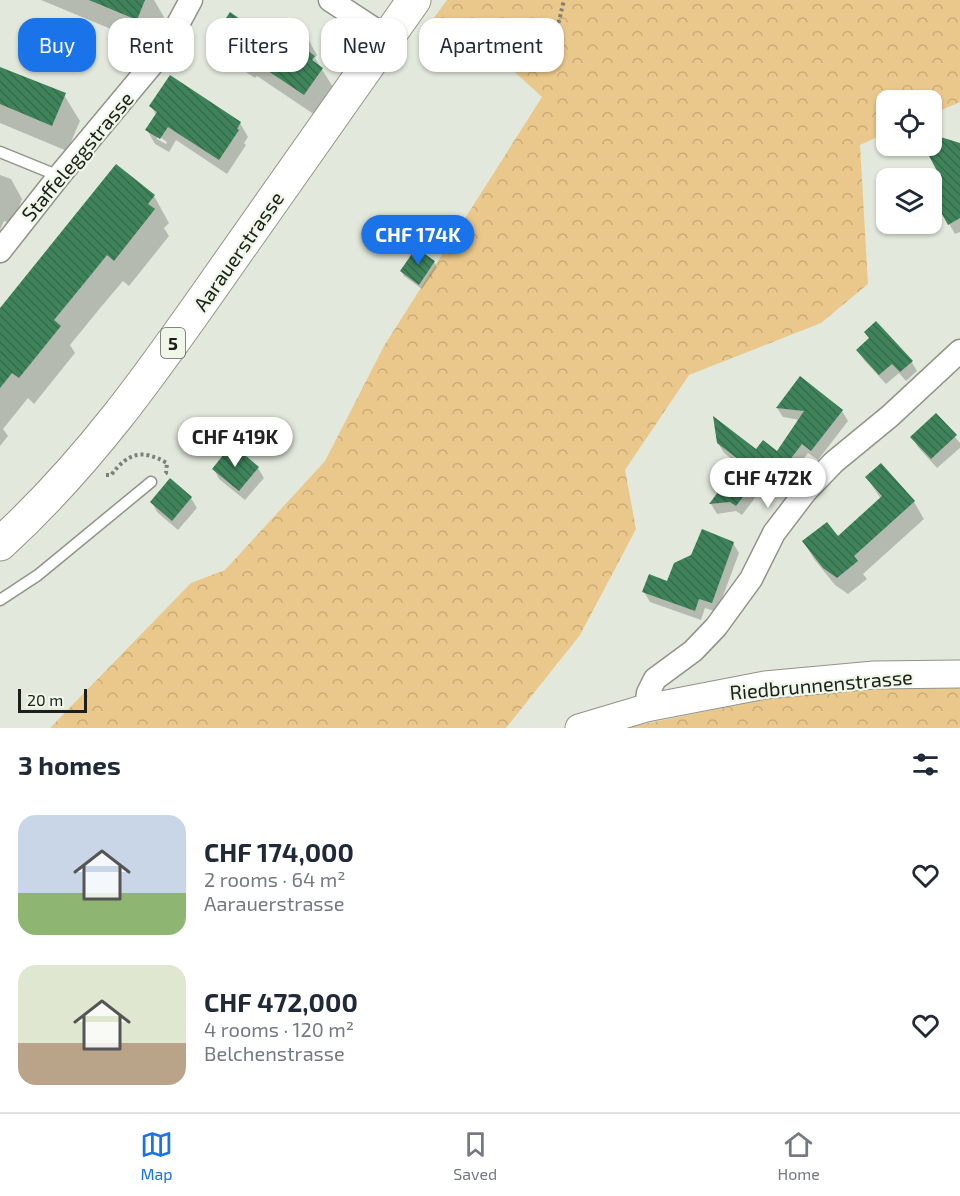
<!DOCTYPE html>
<html lang="en">
<head>
<meta charset="utf-8">
<style>
	:root { --surface:#fff; --page:#f2f2f3; --text:#1f2937; --muted:#747a83; --line:#e0e1e3; --accent:#1a73e8 }
	body { margin:0; font-family:"Exo 2",sans-serif; background:var(--page); color:var(--text); height:100vh; display:flex; flex-direction:column; font-size:22px; white-space:nowrap }
	* { box-sizing:border-box; margin:0 }
	p { font-size:20px; color:var(--muted) }
	.icon { flex:none; width:33px; height:33px; fill:none; stroke:currentColor; stroke-width:2; stroke-linecap:round; stroke-linejoin:round }
	.map { position:relative; height:728px; overflow:hidden }
	.drawer { display:flex; flex-direction:column; background:var(--surface); flex:1 }
	.drawer>* { flex:none }
	.top-card { position:absolute; left:18px; top:18px; width:600px; height:54px; display:flex; gap:12px }
	.tools { position:absolute; left:876px; top:90px; display:grid; gap:12px }
	.tools a { display:grid; place-items:center; width:66px; height:66px; border-radius:12px; background:var(--surface); box-shadow:0 2px 4px #0004; font-size:30px }
	.scale { position:absolute; left:18px; bottom:15px; width:69px; box-sizing:border-box; padding-left:6px; border:3px solid #1b1e19; border-top:0; font-size:16px; line-height:21px; white-space:nowrap; color:#1b1e19; -webkit-text-stroke:4px #eff7e9; paint-order:stroke }
	.price { position:absolute; translate:-50% -51px; padding:0 14px; border-radius:21px; background:#fff; color:#222; font-size:20px; line-height:39px; filter:drop-shadow(0 2px 3px #0008) }
	.price::after { content:''; position:absolute; left:50%; top:36px; width:18px; height:14px; margin-left:-9px; background:inherit; clip-path:polygon(0 0,100% 0,50% 100%) }
	.price.on { background:var(--accent); color:#fff }
	ul { padding:0; list-style:none }
	li { display:flex; align-items:center; gap:18px; height:150px; padding:0 18px }
	li span { display:grid; place-items:center; flex:none; width:168px; height:120px; border-radius:18px; color:#555 }
	li>.icon { margin-inline-start:auto }
	span .icon { width:72px; height:72px; fill:#fffc; stroke-width:1 }
	li b { font-size:26px }
	h2 { display:flex; justify-content:space-between; align-items:center; height:72px; padding:0 18px; font-size:26px }
	.tag { padding:0 21px; border-radius:18px; background:var(--surface); box-shadow:0 2px 4px #0004; font-size:21px; line-height:54px }
	.tag.on { background:var(--accent); color:#fff }
	.tabs { display:flex; justify-content:space-around; align-items:center; height:84px; border-top:2px solid var(--line); background:var(--surface); font-size:16px; color:var(--muted) }
	.tabs a { display:grid; justify-items:center; gap:3px }
	.tabs .on { color:var(--accent) }
	.map>svg:first-child { display:block }
	.forest { fill:url(#forest-crowns) }
	.shadow { fill:#0003; fill-rule:evenodd }
	.building { fill:url(#building-back-hatch) }
	.lines { fill:none; stroke-linecap:round; stroke-linejoin:round }
	.service-casing { stroke:#8e9588; stroke-width:13 }
	.minor-casing { stroke:#8e9588; stroke-width:25 }
	.tertiary-casing { stroke:#8e9588; stroke-width:29 }
	.primary-casing { stroke:#8e9588; stroke-width:35 }
	.path { stroke:#7c8178; stroke-width:4; stroke-dasharray:3 3; stroke-linecap:butt }
	.service { stroke:#fff; stroke-width:10 }
	.minor { stroke:#fff; stroke-width:22 }
	.tertiary { stroke:#fff; stroke-width:27 }
	.primary { stroke:#fff; stroke-width:33 }
	.labels { text-anchor:middle; dominant-baseline:central; stroke-width:4.5; stroke-linejoin:round; paint-order:stroke }
	.shield { fill:#eff7e9; stroke:#5b5f57; stroke-width:1.5 }
	.shield-label { font-size:18px; font-weight:bold; fill:#1b1e19 }
	.street-label { font-size:20px; fill:#1b1e19; stroke:#eff7e9 }
</style>
</head>
<body>
<div class="map">
<svg width="960" height="728" viewBox="0 0 960 728">
	<defs>
		<pattern id="forest-crowns" width="20" height="18" patternUnits="userSpaceOnUse" patternTransform="scale(1.5)"><rect width="20" height="18" fill="#eac88b"/><path d="M2 6a3 3 0 1 1 6 0M12 15a3 3 0 1 1 6 0" fill="none" stroke="#c8ab77"/></pattern>
		<pattern id="building-back-hatch" width="6" height="6" patternUnits="userSpaceOnUse" patternTransform="scale(1.5)"><rect width="6" height="6" fill="#3f835a"/><path d="M-1 5l2 2M0 0l6 6M5-1l2 2" fill="none" stroke="#346b4a"/></pattern>
	</defs>
	<rect width="100%" height="100%" fill="#e2e9dc"/>
	<path class="forest" d="M447,0H960V102L932,114V100H886V133L860,145L868,284L821,323L689,375L625,470L636,529L580,635L506,728H50L191,583L225,570L325,461L384,346L542,97L508,66L433,19Z
		M960,688V728H624L766,699L830,690Z"/>
	<path class="shadow" d="M41,0H154L164,17L152,46Z
		M304,32L317,55L315,58L336,92L318,117L257,76L255,78L228,60L215,37L270,42Z
		M0,68L64,95L80,121L67,151L0,123Z
		M151,106L240,123L248,137L244,143L246,145L227,174L176,140L169,152L155,144L147,130L156,115ZM157,135L167,142L166,144L157,139Z
		M960,145V232L955,234L932,194L939,170Z
		M0,175L11,179L22,199L12,224L4,221L0,230Z
		M154,196L169,223L164,228L169,236L129,286L123,281L101,307L70,345L75,353L34,404L28,398L3,429L8,436L0,446V311Z
		M416,250L434,262L437,267L422,289L404,276L401,271Z
		M858,350L911,361L917,371L906,381L899,373L886,384L864,360Z
		M777,408L842,411L848,421L818,460L808,453L782,487L778,484L772,493L767,489L764,493L761,490L742,515L736,511L717,514L711,504L738,469L736,465L737,463L724,453L718,443L756,451L778,453L800,420L783,417Z
		M936,415L960,443V448L937,468L918,447L912,437Z
		M258,468L264,478L245,500L219,479L214,469Z
		M867,478L914,502L924,519L863,574L867,579L848,594L835,585L814,559L804,542L838,538L881,499Z
		M170,480L191,498L197,508L178,530L157,512L152,502Z
		M733,543L739,553L717,612L705,608L701,620L650,602L644,592L668,583L692,556Z"/>
	<path class="building" d="M89,0H145L137,20Z
		M230,12L270,40L285,18L305,31L297,43L315,56L312,60L323,68L304,95L243,54L241,56L213,37Z
		M0,67L66,93L52,126L0,104Z
		M170,75L241,122L237,129L239,130L219,160L168,127L160,139L145,130L157,112L149,106Z
		M934,135L960,143V218L948,225L932,196L937,171L928,154Z
		M116,164L155,195L148,204L155,209L114,261L107,255L86,281L54,320L61,326L19,378L12,373L0,388V308Z
		M416,248L435,261L419,285L400,271Z
		M876,321L913,361L900,372L892,364L879,375L856,350L869,338L864,332Z
		M800,376L843,410L811,451L802,444L776,478L772,475L765,484L761,480L758,484L755,481L736,506L730,502L709,504L737,467L734,465L738,459L717,443L713,416L756,449L763,440L777,451L804,411L776,408Z
		M936,413L957,435L931,459L910,437Z
		M232,444L259,467L239,491L212,469Z
		M881,463L915,501L854,556L858,561L837,578L823,568L802,541L827,522L838,536L882,496L865,477Z
		M170,478L192,497L172,521L150,502Z
		M702,529L734,542L712,603L699,599L695,611L642,592L649,574L667,581L674,563L691,555Z"/>
	<g class="lines">
		<g class="service-casing">
			<path id="service" d="M0,152L59,176
				M0,600L38,575L151,482"/>
		</g>
		<g class="minor-casing">
			<path id="minor" d="M330,0L388,38
				M0,251L59,176L164,50L191,0
				M646,708L648,693L655,679L693,651L716,627L751,579L774,533L806,491L834,462L890,416L960,351"/>
		</g>
		<g class="tertiary-casing">
			<path id="tertiary" d="M579,728L646,708L765,685L874,675L960,674"/>
		</g>
		<g class="primary-casing">
			<path id="primary" d="M0,544C91,461 156,367 226,267C289,178 352,89 414,0"/>
		</g>
		<path class="path" d="M550,58L564,0
			M106,475H111C129,452 142,449 167,463L166,473L163,475"/>
		<use href="#service" class="service"/>
		<use href="#minor" class="minor"/>
		<use href="#tertiary" class="tertiary"/>
		<use href="#primary" class="primary"/>
	</g>
	<g class="labels">
		<rect class="shield" x="161" y="328" width="24" height="30" rx="4.5"/>
		<g class="shield-label">
			<text x="173" y="343">5</text>
		</g>
		<g class="street-label">
			<text transform="translate(77 156) rotate(-50)">Staffeleggstrasse</text>
			<text transform="translate(238 251) rotate(-55)">Aarauerstrasse</text>
			<text transform="translate(821 684) rotate(-5)">Riedbrunnenstrasse</text>
		</g>
	</g>
</svg>
<div class="tools">
<a><svg class="icon" aria-label="locate" viewBox="0 0 24 24"><circle cx="12" cy="12" r="6"/><path d="M12 2v4M12 18v4M2 12h4M18 12h4"/></svg></a>
<a><svg class="icon" aria-label="layers" viewBox="0 0 24 24"><path d="M12 4l9 5-9 5-9-5zM3 14l9 5 9-5"/></svg></a>
</div>
<div class="scale">20 m</div>
<b class="price on" style="left:418px;top:266px">CHF 174K</b>
<b class="price" style="left:235px;top:468px">CHF 419K</b>
<b class="price" style="left:768px;top:509px">CHF 472K</b>
<div class="top-card">
<a class="tag on">Buy</a>
<a class="tag">Rent</a>
<a class="tag">Filters</a>
<a class="tag">New</a>
<a class="tag">Apartment</a>
</div>
</div>
<section class="drawer">
<h2>3 homes<svg class="icon" aria-label="filters" viewBox="0 0 24 24"><path d="M4 7h16M4 17h16"/><circle cx="9" cy="7" r="2"/><circle cx="15" cy="17" r="2"/></svg></h2>
<ul>
<li><span style="background:linear-gradient(#c9d6e8 65%,#8fb573 0)"><svg class="icon" aria-label="home" viewBox="0 0 24 24"><path d="M3 11l9-7 9 7M6 9v11h12V9"/></svg></span><div><b>CHF 174,000</b><p>2 rooms · 64 m²</p><p>Aarauerstrasse</p></div><svg class="icon" aria-label="heart" viewBox="0 0 24 24"><path d="M12 20l-8-8c-3-5 5-10 8-4 3-6 11-1 8 4z"/></svg></li>
<li><span style="background:linear-gradient(#dfe7d0 65%,#b9a48a 0)"><svg class="icon" aria-label="home" viewBox="0 0 24 24"><path d="M3 11l9-7 9 7M6 9v11h12V9"/></svg></span><div><b>CHF 472,000</b><p>4 rooms · 120 m²</p><p>Belchenstrasse</p></div><svg class="icon" aria-label="heart" viewBox="0 0 24 24"><path d="M12 20l-8-8c-3-5 5-10 8-4 3-6 11-1 8 4z"/></svg></li>
</ul>
</section>
<nav class="tabs">
<a class="on"><svg class="icon" aria-label="map" viewBox="0 0 24 24"><path d="M3 6l6-2 6 2 6-2v14l-6 2-6-2-6 2zM9 4v14M15 6v14"/></svg>Map</a>
<a><svg class="icon" aria-label="saved" viewBox="0 0 24 24"><path d="M7 4h10v16l-5-4-5 4z"/></svg>Saved</a>
<a><svg class="icon" aria-label="home" viewBox="0 0 24 24"><path d="M3 11l9-7 9 7M6 9v11h12V9"/></svg>Home</a>
</nav>
</body>
</html>
